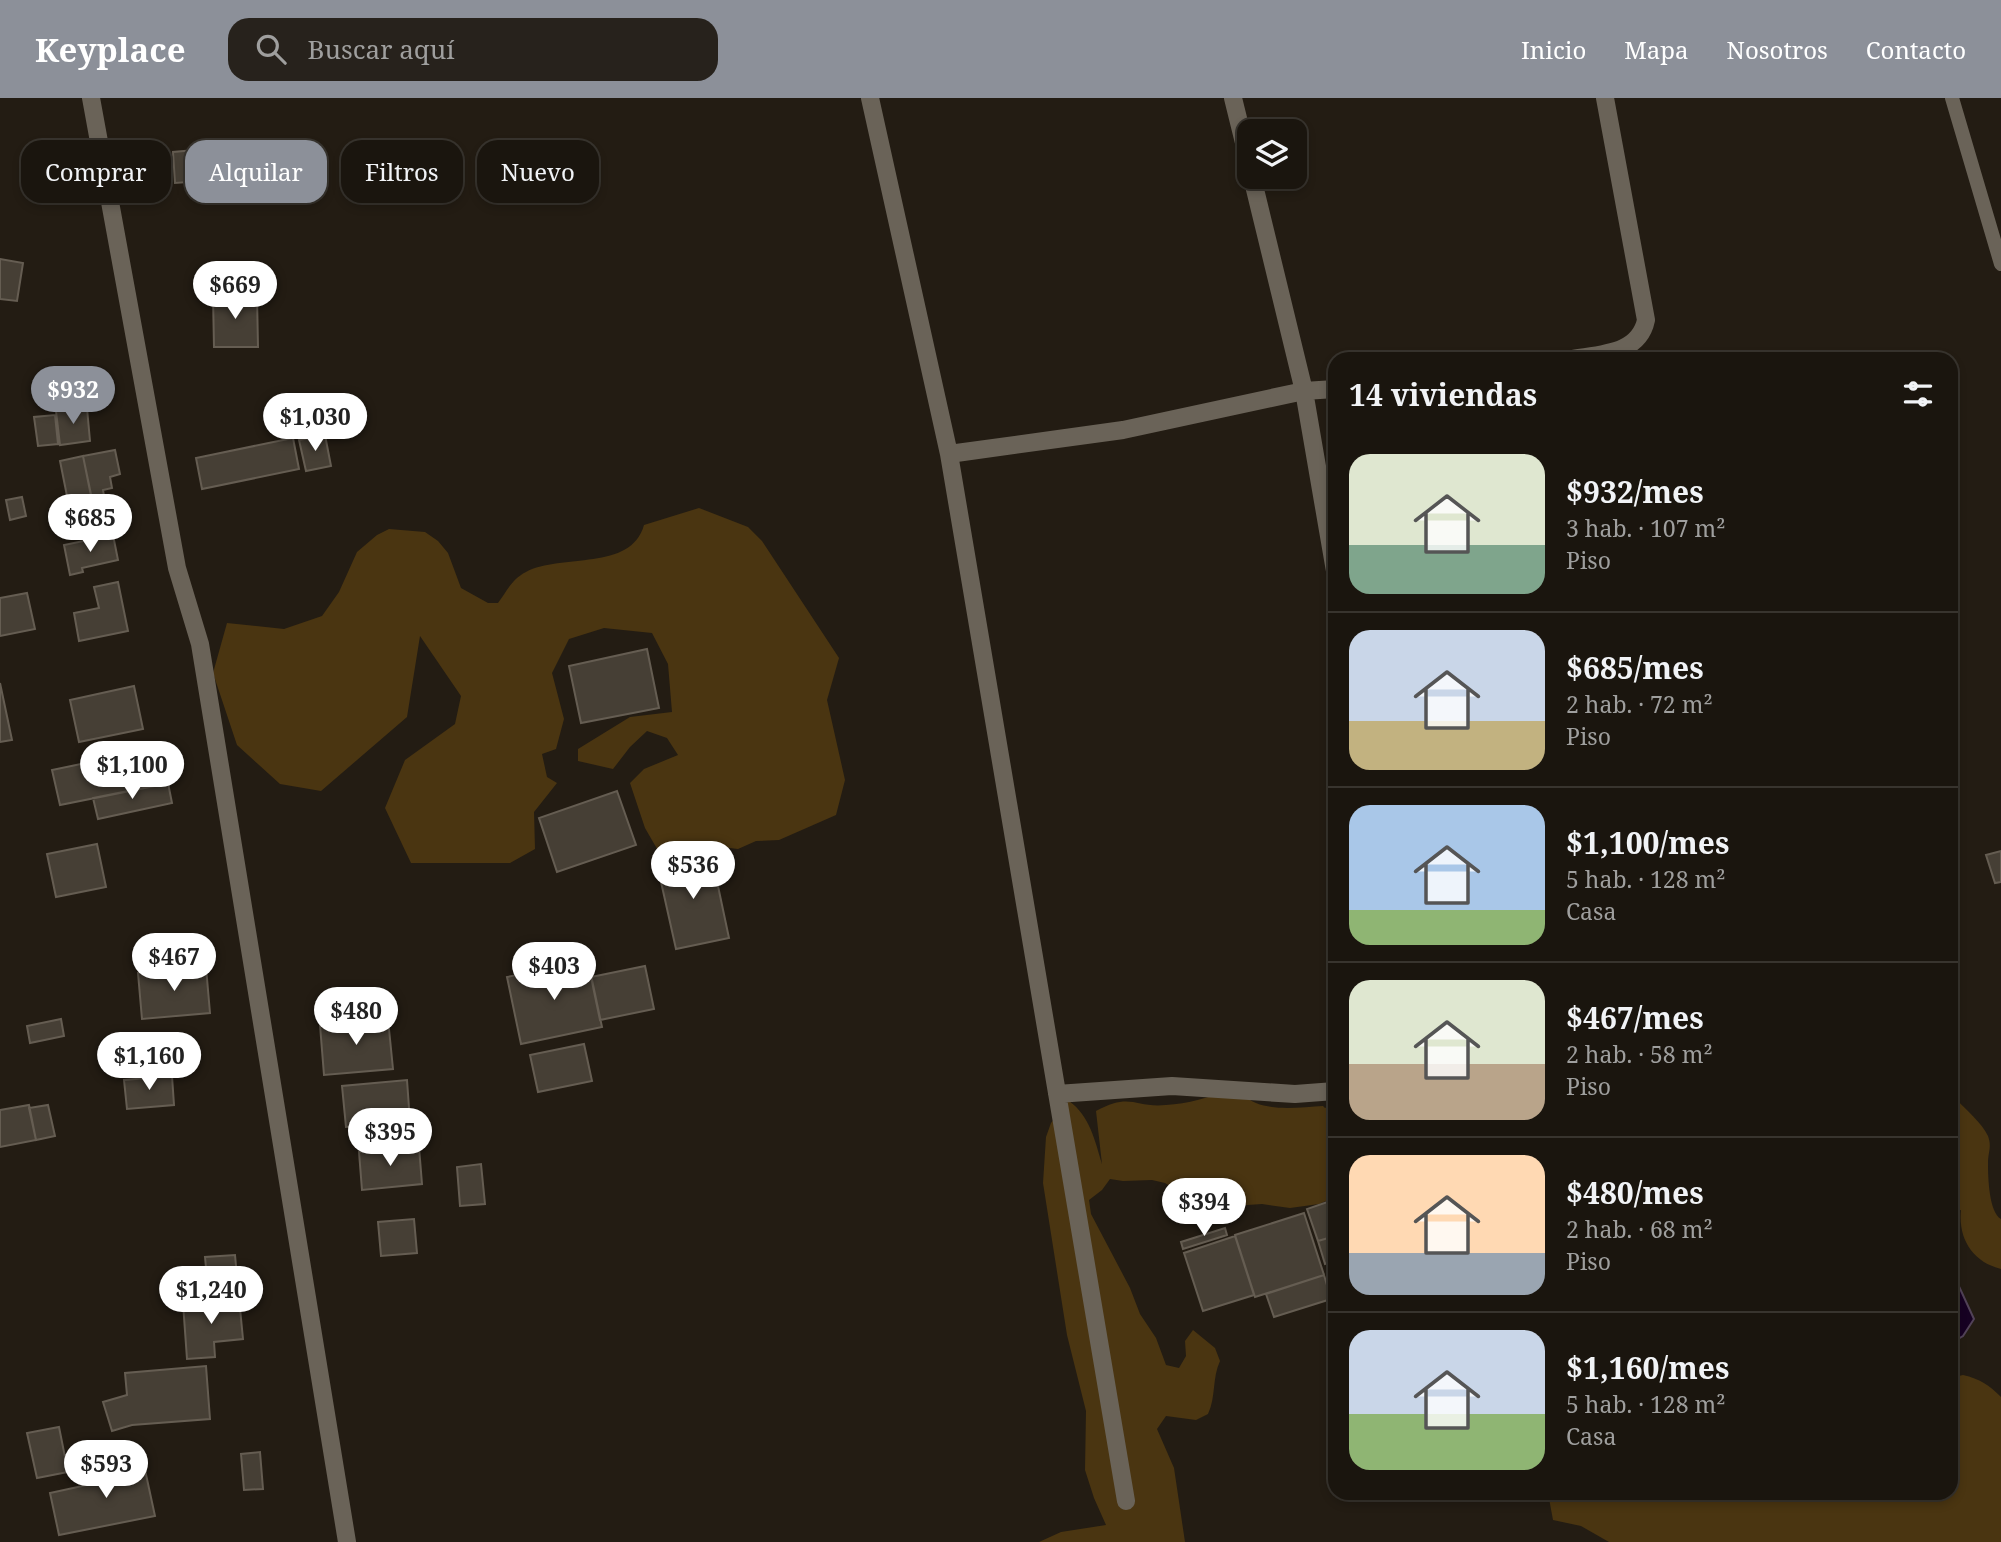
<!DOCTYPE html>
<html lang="es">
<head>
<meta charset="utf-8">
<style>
	:root { --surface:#1a150e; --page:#27221c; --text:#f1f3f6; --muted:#9f9f9e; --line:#38342e; --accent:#8c9099 }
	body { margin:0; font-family:"Noto Serif",serif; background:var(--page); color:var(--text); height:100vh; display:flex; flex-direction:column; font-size:26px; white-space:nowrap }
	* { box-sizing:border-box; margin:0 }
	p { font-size:23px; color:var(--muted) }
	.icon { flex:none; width:38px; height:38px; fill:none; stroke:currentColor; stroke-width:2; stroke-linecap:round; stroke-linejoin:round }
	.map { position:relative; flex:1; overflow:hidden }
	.sheet { position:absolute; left:1328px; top:254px; width:630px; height:1148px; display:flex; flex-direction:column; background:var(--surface); border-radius:21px; box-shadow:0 4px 10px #0003,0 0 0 2px var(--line) }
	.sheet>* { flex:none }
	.banner { position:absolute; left:21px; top:42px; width:665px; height:63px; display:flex; gap:14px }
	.tools { position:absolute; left:1237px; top:21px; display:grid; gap:14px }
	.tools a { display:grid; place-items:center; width:70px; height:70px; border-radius:14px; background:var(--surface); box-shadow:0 4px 10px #0003,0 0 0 2px var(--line); font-size:35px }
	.price { position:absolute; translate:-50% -60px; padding:0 16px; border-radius:24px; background:#fff; color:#222; font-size:23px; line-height:46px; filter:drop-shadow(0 2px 4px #0008) }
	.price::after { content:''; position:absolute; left:50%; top:42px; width:21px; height:16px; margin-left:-10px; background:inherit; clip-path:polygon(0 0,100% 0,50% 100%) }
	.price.current { background:var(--accent); color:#fff }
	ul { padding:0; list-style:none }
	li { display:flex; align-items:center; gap:21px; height:175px; padding:0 21px }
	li+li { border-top:2px solid var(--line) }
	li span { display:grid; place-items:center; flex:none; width:196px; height:140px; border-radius:21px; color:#555 }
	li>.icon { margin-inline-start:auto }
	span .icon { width:84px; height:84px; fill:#fffc; stroke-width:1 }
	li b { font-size:30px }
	h2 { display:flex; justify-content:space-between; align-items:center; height:84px; padding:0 21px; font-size:30px }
	.tag { padding:0 24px; border-radius:21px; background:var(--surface); box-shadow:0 4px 10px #0003,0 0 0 2px var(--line); font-size:24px; line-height:63px }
	.tag.current { background:var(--accent); color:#fff }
	header { display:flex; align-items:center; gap:42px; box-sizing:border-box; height:98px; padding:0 35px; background:var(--accent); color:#fff }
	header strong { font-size:33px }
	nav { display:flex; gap:38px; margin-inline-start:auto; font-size:24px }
	.search { width:490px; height:63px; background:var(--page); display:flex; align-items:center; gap:18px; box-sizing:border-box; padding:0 24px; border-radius:21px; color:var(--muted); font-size:26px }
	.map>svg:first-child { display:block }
	.green { fill:#4a3511 }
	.water { fill:#160122; stroke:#514257; stroke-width:2 }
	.building { fill:#463f35; stroke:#655d52; stroke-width:2 }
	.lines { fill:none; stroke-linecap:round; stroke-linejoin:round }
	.service { stroke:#6a6358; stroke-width:14 }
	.minor { stroke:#6a6358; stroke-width:18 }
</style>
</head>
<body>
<header>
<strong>Keyplace</strong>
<div class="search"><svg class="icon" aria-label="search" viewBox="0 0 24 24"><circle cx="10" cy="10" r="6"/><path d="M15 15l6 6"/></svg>Buscar aquí</div>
<nav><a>Inicio</a><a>Mapa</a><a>Nosotros</a><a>Contacto</a></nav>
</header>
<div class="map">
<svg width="2001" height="1444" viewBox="0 0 2001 1444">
	<rect width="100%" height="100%" fill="#231c13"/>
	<path class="green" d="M699,410L748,429L762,443L839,560L827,602L845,682L836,717L779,742L756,743L738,751L689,745L660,756L645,730L630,685L644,671L678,657L667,640L647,633L630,649L613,671L578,663V651L630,619L672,614L668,566L652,535L604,530L569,541L552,575L564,621L556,651L542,656L547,679L557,685L534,714L535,751L510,765H411L385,710L405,662L455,626L461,598L420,538L407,619L321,693L280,686L237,647L213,575L227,525L284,531L322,518L339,494L357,454L377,437L389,431L425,434L438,443L448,455L461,490L488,505H498C507,493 512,481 526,474C561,455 631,474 644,427Z
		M1231,992C1241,995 1247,1001 1256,1005C1275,1013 1303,1009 1323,1008L1325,1010L1335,1005V1099L1319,1106L1290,1110L1262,1106L1233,1108L1221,1102L1191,1100L1165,1085L1152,1082L1123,1083L1110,1081L1102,1092L1089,1102L1091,1116L1130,1190L1140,1216L1156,1240L1166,1267L1179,1270L1186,1258L1185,1243L1193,1232L1215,1250L1220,1263C1212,1280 1216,1299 1208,1316L1196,1322L1166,1318L1157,1331L1174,1370L1185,1444H1039L1061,1434L1106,1427L1094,1400L1085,1372L1086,1313L1067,1237L1043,1085L1046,1039L1051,1025L1069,1003C1090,1018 1095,1043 1102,1066L1096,1013C1131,994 1134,1010 1166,1007C1188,1006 1209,999 1231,992Z
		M1951,998L1956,1001C1966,1012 1982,1025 1988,1038C1992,1049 1988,1054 1988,1065C1988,1080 1989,1114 2001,1121V1171C1972,1164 1958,1140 1961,1112L1951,1115Z
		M1963,1277C1980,1281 1989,1287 2001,1299V1444H1609L1581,1428L1553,1422L1548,1395H1951V1280Z"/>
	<path class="water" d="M1951,1171L1974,1221L1963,1238L1951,1245Z"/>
	<path class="building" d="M241,48L244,80L175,85L173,54Z
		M0,161L23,165L17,203L0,201Z
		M213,198H257L258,249H214Z
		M87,310L90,343L60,347L56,313Z
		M55,317L58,346L38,348L34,319Z
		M325,337L331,368L306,373L299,342Z
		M293,340L299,371L202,391L196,360Z
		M115,352L120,376L110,379L112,390L103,392L105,404L93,406L83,358Z
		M83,358L93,408L61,414L59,404L68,403L60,363Z
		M22,399L26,418L10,422L6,402Z
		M113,437L118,462L82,470L83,474L70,477L64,447Z
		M118,484L128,533L79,543L74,515L99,510L94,489Z
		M27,495L35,531L0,538V500Z
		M647,551L659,610L581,625L569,568Z
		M0,585L12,642L0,644Z
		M134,588L143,631L79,644L70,602Z
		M153,651L160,687L60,707L52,672Z
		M168,685L172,705L98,721L93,700Z
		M617,693L636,747L557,774L539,720Z
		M97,746L106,789L56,799L47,756Z
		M2001,753V784L1995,785L1986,757Z
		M711,755L729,840L676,851L657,766Z
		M588,863L602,929L521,946L507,879Z
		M645,868L654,911L600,922L591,879Z
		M206,869L210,915L142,921L138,875Z
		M61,921L64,938L30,945L27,928Z
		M388,921L393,971L324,977L320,927Z
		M584,946L592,983L538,994L530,957Z
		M172,978L174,1007L127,1011L124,982Z
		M407,982L410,1024L346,1029L342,988Z
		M29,1007L36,1042L0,1049V1012Z
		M48,1007L55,1038L36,1042L29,1010Z
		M419,1049L422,1086L362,1092L359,1054Z
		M481,1066L485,1106L460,1108L457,1069Z
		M1333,1102L1335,1110V1138L1318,1143L1307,1111Z
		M1304,1115L1324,1177L1255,1199L1235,1137Z
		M414,1121L417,1155L381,1158L378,1124Z
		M1225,1130L1227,1137L1183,1151L1181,1144Z
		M1235,1138L1254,1197L1203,1213L1184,1155Z
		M1335,1138V1163L1325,1166L1318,1143Z
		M235,1157L239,1200L209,1202L205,1159Z
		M1324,1177L1331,1201L1274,1219L1266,1196Z
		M239,1200L243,1241L214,1244L215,1259L187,1261L183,1205Z
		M206,1268L210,1321L132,1327L112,1333L103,1304L127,1297L125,1275Z
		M59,1329L68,1374L37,1380L27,1335Z
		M260,1354L263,1391L244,1392L241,1356Z
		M142,1358L155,1418L59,1437L50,1395L110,1382L107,1366Z"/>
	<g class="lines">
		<path class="service" d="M1952,0L2001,166"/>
		<path class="minor" d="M91,0L177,470L200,546L347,1444
			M870,0L949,356L1126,1403
			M1233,0L1250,69
			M1252,79L1304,293L1335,291
			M1572,261C1601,256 1639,256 1646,222L1605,0
			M949,356L1123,332L1304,293L1335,473
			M1057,996L1172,988L1295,996L1335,993"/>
	</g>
</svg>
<div class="tools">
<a><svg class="icon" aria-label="layers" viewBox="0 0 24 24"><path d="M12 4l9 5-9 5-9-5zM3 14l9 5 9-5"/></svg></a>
</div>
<b class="price" style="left:235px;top:223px">$669</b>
<b class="price current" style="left:73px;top:328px">$932</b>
<b class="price" style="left:315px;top:355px">$1,030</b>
<b class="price" style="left:90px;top:456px">$685</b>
<b class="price" style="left:132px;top:703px">$1,100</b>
<b class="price" style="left:693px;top:803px">$536</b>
<b class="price" style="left:174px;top:895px">$467</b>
<b class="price" style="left:554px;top:904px">$403</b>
<b class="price" style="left:356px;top:949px">$480</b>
<b class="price" style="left:149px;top:994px">$1,160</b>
<b class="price" style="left:390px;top:1070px">$395</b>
<b class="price" style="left:1204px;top:1140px">$394</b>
<b class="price" style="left:211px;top:1228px">$1,240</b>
<b class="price" style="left:106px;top:1402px">$593</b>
<div class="banner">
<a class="tag">Comprar</a>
<a class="tag current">Alquilar</a>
<a class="tag">Filtros</a>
<a class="tag">Nuevo</a>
</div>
<section class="sheet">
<h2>14 viviendas<svg class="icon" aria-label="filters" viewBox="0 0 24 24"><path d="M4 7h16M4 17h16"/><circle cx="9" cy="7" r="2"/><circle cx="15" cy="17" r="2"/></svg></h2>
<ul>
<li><span style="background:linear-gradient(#dfe7d0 65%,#7fa58c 0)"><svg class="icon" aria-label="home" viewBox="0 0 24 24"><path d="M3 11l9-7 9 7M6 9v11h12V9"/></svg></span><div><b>$932/mes</b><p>3 hab. · 107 m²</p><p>Piso</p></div></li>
<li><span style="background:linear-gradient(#c9d6e8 65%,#c2b280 0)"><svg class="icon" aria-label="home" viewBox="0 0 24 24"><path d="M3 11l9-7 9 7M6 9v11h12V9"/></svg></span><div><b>$685/mes</b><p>2 hab. · 72 m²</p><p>Piso</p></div></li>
<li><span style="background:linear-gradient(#a9c7e8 75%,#8fb573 0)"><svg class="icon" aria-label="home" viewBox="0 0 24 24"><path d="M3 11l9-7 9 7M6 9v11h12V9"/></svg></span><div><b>$1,100/mes</b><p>5 hab. · 128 m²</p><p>Casa</p></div></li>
<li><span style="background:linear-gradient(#dfe7d0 60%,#b9a48a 0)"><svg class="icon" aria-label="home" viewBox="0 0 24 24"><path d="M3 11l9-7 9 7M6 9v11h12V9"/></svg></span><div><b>$467/mes</b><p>2 hab. · 58 m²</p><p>Piso</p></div></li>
<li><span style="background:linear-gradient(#ffd9b3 70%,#9aa5b1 0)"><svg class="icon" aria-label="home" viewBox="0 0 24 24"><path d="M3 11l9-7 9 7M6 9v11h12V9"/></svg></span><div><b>$480/mes</b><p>2 hab. · 68 m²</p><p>Piso</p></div></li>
<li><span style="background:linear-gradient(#c9d6e8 60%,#8fb573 0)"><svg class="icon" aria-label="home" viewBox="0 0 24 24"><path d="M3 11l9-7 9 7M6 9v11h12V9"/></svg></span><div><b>$1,160/mes</b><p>5 hab. · 128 m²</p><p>Casa</p></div></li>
</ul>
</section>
</div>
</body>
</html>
